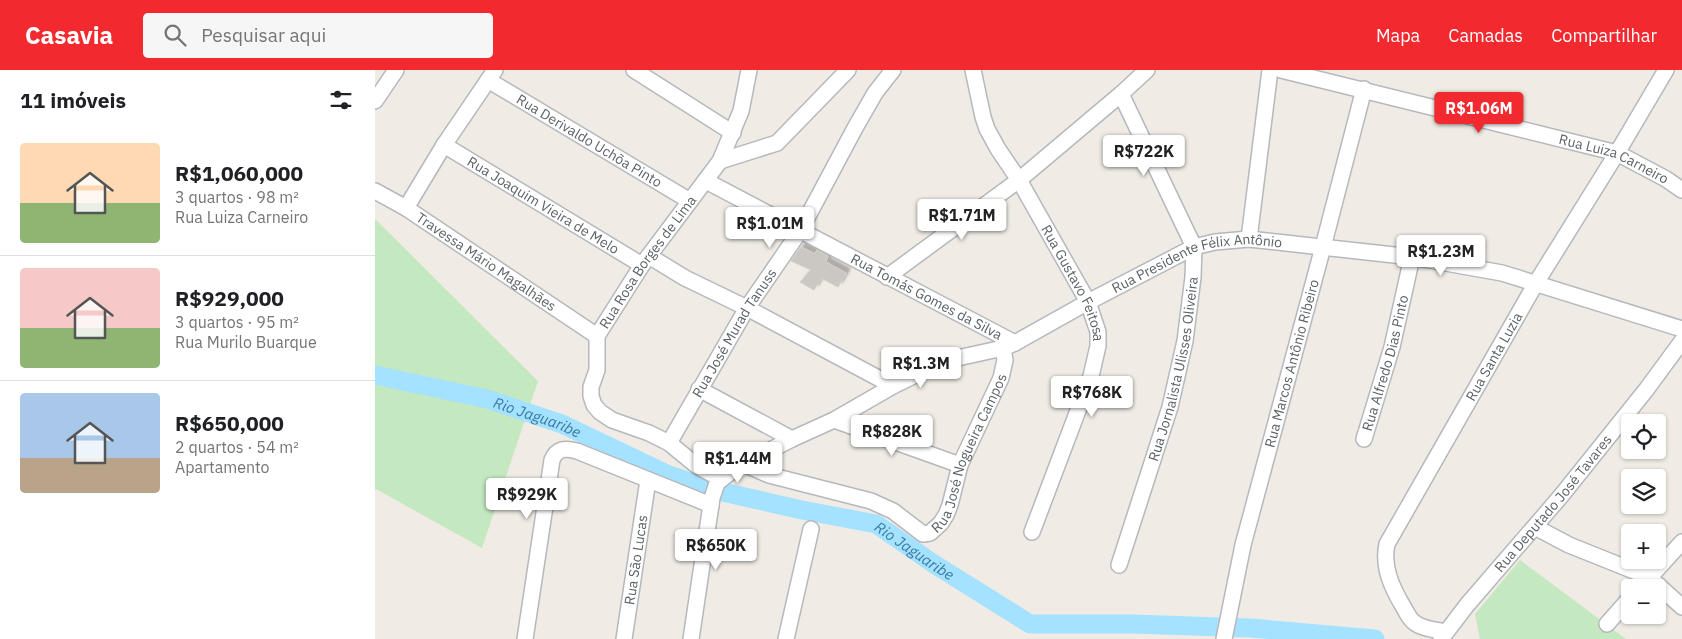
<!DOCTYPE html>
<html lang="pt">
<head>
<meta charset="utf-8">
<style>
	:root { --surface:#fff; --page:#f6f6f6; --text:#202124; --muted:#757577; --line:#e0e0e0; --accent:#f2292f }
	body { margin:0; font-family:"IBM Plex Sans",sans-serif; background:var(--page); color:var(--text); height:100vh; display:flex; flex-direction:column; font-size:19px; white-space:nowrap }
	* { box-sizing:border-box; margin:0 }
	p { font-size:16px; color:var(--muted) }
	.icon { flex:none; width:28px; height:28px; fill:none; stroke:currentColor; stroke-width:2; stroke-linecap:round; stroke-linejoin:round }
	.map { position:relative; flex:1; overflow:hidden }
	.side { display:flex; flex-direction:column; background:var(--surface); width:375px }
	.side>* { flex:none }
	.buttons { position:absolute; left:1246px; top:344px; display:grid; gap:10px }
	.buttons a { display:grid; place-items:center; width:45px; height:45px; border-radius:5px; background:var(--surface); box-shadow:0 1px 4px #0004; font-size:25px }
	.price { position:absolute; translate:-50% -42px; padding:0 11px; border-radius:5px; background:#fff; color:#222; font-size:16px; line-height:32px; filter:drop-shadow(0 1px 2px #0008) }
	.price::after { content:''; position:absolute; left:50%; top:30px; width:15px; height:11px; margin-left:-8px; background:inherit; clip-path:polygon(0 0,100% 0,50% 100%) }
	.price.current { background:var(--accent); color:#fff }
	ul { padding:0; list-style:none }
	li { display:flex; align-items:center; gap:15px; height:125px; padding:0 20px }
	li+li { border-top:1px solid var(--line) }
	li span { display:grid; place-items:center; flex:none; width:140px; height:100px; border-radius:5px; color:#555 }
	li>.icon { margin-inline-start:auto }
	span .icon { width:60px; height:60px; fill:#fffc; stroke-width:1 }
	li b { font-size:21px }
	h2 { display:flex; justify-content:space-between; align-items:center; height:60px; padding:0 20px; font-size:21px }
	header { display:flex; align-items:center; gap:30px; box-sizing:border-box; height:70px; padding:0 25px; background:var(--accent); color:#fff }
	header strong { font-size:24px }
	nav { display:flex; gap:28px; margin-inline-start:auto; font-size:18px }
	.search { width:350px; height:45px; background:var(--page); display:flex; align-items:center; gap:12px; box-sizing:border-box; padding:0 18px; border-radius:5px; color:var(--muted); font-size:19px }
	main { display:flex; flex:1; min-height:0 }
	.map>svg:first-child { display:block }
	.green { fill:#c4e8c0 }
	.lines { fill:none; stroke-linecap:round; stroke-linejoin:round }
	.river { stroke:#a5e2ff; stroke-width:19 }
	.building { fill:#cbc7c2; stroke:#d5cdc3; filter:url(#shadow) }
	.minor-casing { stroke:#b5b8bc; stroke-width:18 }
	.minor { stroke:#fff; stroke-width:15 }
	.labels { text-anchor:middle; dominant-baseline:central; stroke-width:4; stroke-linejoin:round; paint-order:stroke }
	.street-label { font-size:14px; fill:#5c6266; stroke:#fff }
	.water-label { font-size:15px; font-style:italic; fill:#3779a4; stroke:#fff }
</style>
</head>
<body>
<header>
<strong>Casavia</strong>
<div class="search"><svg class="icon" aria-label="search" viewBox="0 0 24 24"><circle cx="10" cy="10" r="6"/><path d="M15 15l6 6"/></svg>Pesquisar aqui</div>
<nav><a>Mapa</a><a>Camadas</a><a>Compartilhar</a></nav>
</header>
<main>
<section class="side">
<h2>11 imóveis<svg class="icon" aria-label="filters" viewBox="0 0 24 24"><path d="M4 7h16M4 17h16"/><circle cx="9" cy="7" r="2"/><circle cx="15" cy="17" r="2"/></svg></h2>
<ul>
<li><span style="background:linear-gradient(#ffd9b3 60%,#8fb573 0)"><svg class="icon" aria-label="home" viewBox="0 0 24 24"><path d="M3 11l9-7 9 7M6 9v11h12V9"/></svg></span><div><b>R$1,060,000</b><p>3 quartos · 98 m²</p><p>Rua Luiza Carneiro</p></div></li>
<li><span style="background:linear-gradient(#f6c9c9 60%,#8fb573 0)"><svg class="icon" aria-label="home" viewBox="0 0 24 24"><path d="M3 11l9-7 9 7M6 9v11h12V9"/></svg></span><div><b>R$929,000</b><p>3 quartos · 95 m²</p><p>Rua Murilo Buarque</p></div></li>
<li><span style="background:linear-gradient(#a9c7e8 65%,#b9a48a 0)"><svg class="icon" aria-label="home" viewBox="0 0 24 24"><path d="M3 11l9-7 9 7M6 9v11h12V9"/></svg></span><div><b>R$650,000</b><p>2 quartos · 54 m²</p><p>Apartamento</p></div></li>
</ul>
</section>
<div class="map">
<svg width="1307" height="569" viewBox="0 0 1307 569">
	<defs>
		<filter id="shadow"><feDropShadow dx="4.5" dy="-4.5" stdDeviation="1" flood-color="#0004"/></filter>
	</defs>
	<rect width="100%" height="100%" fill="#f0ece5"/>
	<path class="green" d="M0,149L163,311L107,478L1,419L0,420Z
		M1145,490L1251,569H1105L1100,544Z"/>
	<g class="lines">
		<path class="river" id="s1" d="M0,305L112,329L187,354L294,405L339,420L427,440L501,454L559,494L655,554H758L876,558L1000,569"/>
	</g>
	<path class="building" d="M426,177L440,184L442,180L453,186L451,192L471,203L463,217L446,208L439,220L425,212L436,200L416,191Z"/>
	<g class="lines">
		<g class="minor-casing">
			<g id="minor">
				<path d="M259,0L358,63"/>
				<path id="s2" d="M598,0L608,47L612,59L623,79L644,110L713,232L723,262V276L716,306L657,462"/>
				<path id="s3" d="M906,0L1242,83L1291,109L1307,120"/>
				<path id="s4" d="M113,10L315,131"/>
				<path d="M0,31L21,0"/>
				<path id="s5" d="M69,75L267,195"/>
				<path d="M345,91L402,73L473,0"/>
				<path id="s6" d="M331,111L640,273"/>
				<path id="s7" d="M0,121L31,138L222,266"/>
				<path d="M31,138L69,75L120,0"/>
				<path d="M874,169L895,0"/>
				<path d="M274,186L310,208L372,238L518,316"/>
				<path d="M512,207L644,110L746,24L772,0"/>
				<path d="M324,319L417,369"/>
				<path d="M459,350L585,395"/>
				<path id="s8" d="M989,369L1017,277L1037,187"/>
				<path id="s9" d="M294,373L372,238L425,161L480,58L500,23L518,0"/>
				<path id="s10" d="M369,394L394,405L496,431L518,441L548,464L555,463L566,453L571,445L575,435L585,395L626,308L630,290L628,278"/>
				<path id="s11" d="M346,409L322,396L294,373L274,363L237,350L225,342L219,335L216,326V317L222,300V266L267,195L345,91L366,41L374,0"/>
				<path d="M1160,457L1194,475L1274,507L1307,537"/>
				<path id="s12" d="M744,495L795,337L810,271L818,207L819,177L746,24"/>
				<path d="M1265,518L1307,472"/>
				<path d="M1232,554L1255,528"/>
				<path id="s13" d="M1070,562C1061,560 1048,559 1040,553C1035,550 1032,543 1029,538C1017,518 1007,497 1012,474L1161,213L1242,83L1291,0"/>
				<path d="M150,569L177,390C182,378 190,378 202,381L336,435"/>
				<path id="s14" d="M249,569L273,410"/>
				<path id="s15" d="M316,569L337,428L342,413L362,397L417,369L459,350L518,316L569,291L628,278L640,273L713,232L819,177L840,172L874,169L1037,187L1127,203L1307,259"/>
				<path d="M411,569L436,459"/>
				<path id="s16" d="M849,569L868,475L948,177L989,19"/>
				<path id="s17" d="M1066,569L1092,535L1186,426L1271,320L1307,271"/>
			</g>
		</g>
		<use href="#minor" class="minor"/>
	</g>
	<g class="labels">
		<g class="street-label">
			<text stroke="none"><textPath href="#s4" startOffset="118">Rua Derivaldo Uchõa Pinto</textPath></text>
			<text stroke="none"><textPath href="#s3" startOffset="345">Rua Luiza Carneiro</textPath></text>
			<text stroke="none"><textPath href="#s5" startOffset="116">Rua Joaquim Vieira de Melo</textPath></text>
			<text stroke="none"><textPath href="#s7" startOffset="132">Travessa Mário Magalhães</textPath></text>
			<text stroke="none"><textPath href="#s11" startOffset="309">Rua Rosa Borges de Lima</textPath></text>
			<text stroke="none"><textPath href="#s15" startOffset="692">Rua Presidente Félix Antônio</textPath></text>
			<text stroke="none"><textPath href="#s2" startOffset="238">Rua Gustavo Feitosa</textPath></text>
			<text stroke="none"><textPath href="#s6" startOffset="249">Rua Tomás Gomes da Silva</textPath></text>
			<text stroke="none"><textPath href="#s9" startOffset="128">Rua José Murad Tanuss</textPath></text>
			<text stroke="none"><textPath href="#s13" startOffset="334">Rua Santa Luzia</textPath></text>
			<text stroke="none"><textPath href="#s8" startOffset="79">Rua Alfredo Dias Pinto</textPath></text>
			<text stroke="none"><textPath href="#s16" startOffset="284">Rua Marcos Antônio Ribeiro</textPath></text>
			<text stroke="none"><textPath href="#s12" startOffset="204">Rua Jornalista Ulisses Oliveira</textPath></text>
			<text stroke="none"><textPath href="#s10" startOffset="292">Rua José Nogueira Campos</textPath></text>
			<text stroke="none"><textPath href="#s17" startOffset="176">Rua Deputado José Tavares</textPath></text>
			<text stroke="none"><textPath href="#s14" startOffset="80">Rua São Lucas</textPath></text>
		</g>
		<g class="water-label">
			<text stroke="none"><textPath href="#s1" startOffset="168">Rio Jaguaribe</textPath></text>
			<text stroke="none"><textPath href="#s1" startOffset="572">Rio Jaguaribe</textPath></text>
		</g>
	</g>
</svg>
<div class="buttons">
<a><svg class="icon" aria-label="locate" viewBox="0 0 24 24"><circle cx="12" cy="12" r="6"/><path d="M12 2v4M12 18v4M2 12h4M18 12h4"/></svg></a>
<a><svg class="icon" aria-label="layers" viewBox="0 0 24 24"><path d="M12 4l9 5-9 5-9-5zM3 14l9 5 9-5"/></svg></a>
<a>+</a>
<a>−</a>
</div>
<b class="price current" style="left:1104px;top:64px">R$1.06M</b>
<b class="price" style="left:769px;top:107px">R$722K</b>
<b class="price" style="left:587px;top:171px">R$1.71M</b>
<b class="price" style="left:395px;top:179px">R$1.01M</b>
<b class="price" style="left:1066px;top:207px">R$1.23M</b>
<b class="price" style="left:546px;top:319px">R$1.3M</b>
<b class="price" style="left:717px;top:348px">R$768K</b>
<b class="price" style="left:517px;top:387px">R$828K</b>
<b class="price" style="left:363px;top:414px">R$1.44M</b>
<b class="price" style="left:152px;top:450px">R$929K</b>
<b class="price" style="left:341px;top:501px">R$650K</b>
</div>
</main>
</body>
</html>
